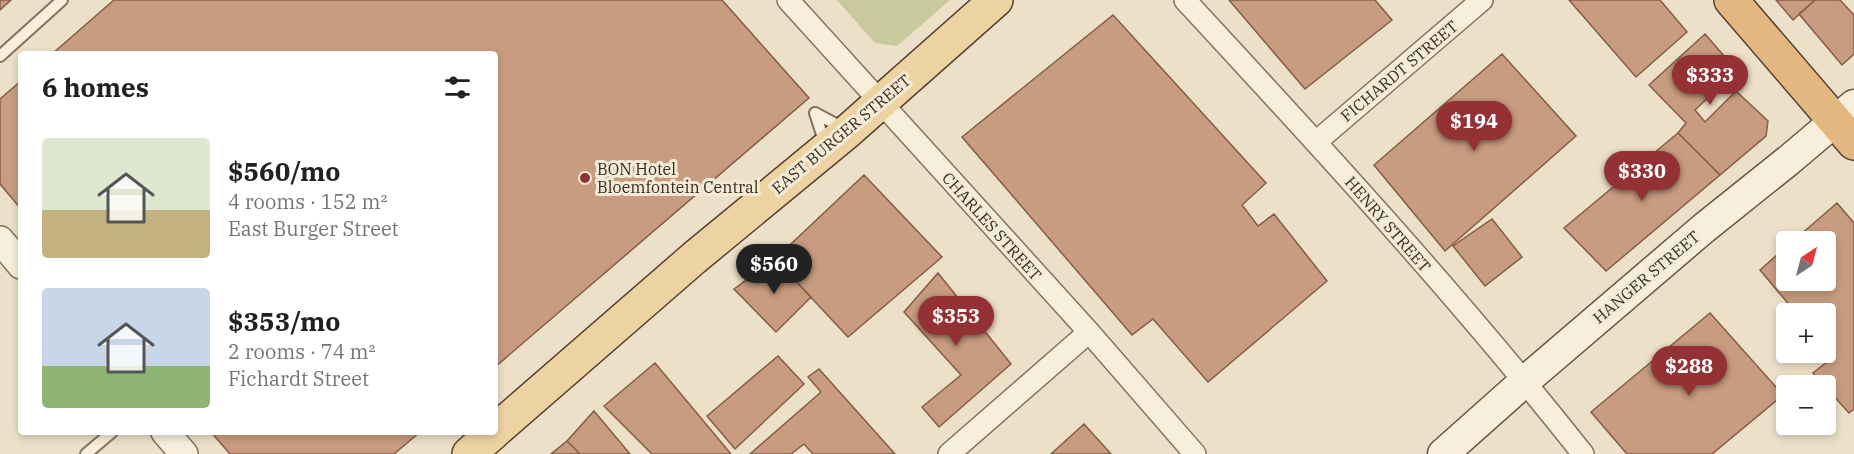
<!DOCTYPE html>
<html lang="en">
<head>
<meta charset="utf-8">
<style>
	:root { --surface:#fff; --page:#f6f6f6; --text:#202124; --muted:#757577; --accent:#933135 }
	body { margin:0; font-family:"IBM Plex Serif",serif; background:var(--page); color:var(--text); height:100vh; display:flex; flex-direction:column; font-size:22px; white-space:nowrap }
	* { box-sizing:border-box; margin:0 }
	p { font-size:20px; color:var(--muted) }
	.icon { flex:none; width:33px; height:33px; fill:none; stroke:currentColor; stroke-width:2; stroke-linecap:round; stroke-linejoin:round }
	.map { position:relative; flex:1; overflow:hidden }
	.sheet { position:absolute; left:18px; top:51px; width:480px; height:384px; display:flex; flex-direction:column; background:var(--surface); border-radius:6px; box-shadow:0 3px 9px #0003 }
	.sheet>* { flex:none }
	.needle { width:39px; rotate:36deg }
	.controls { position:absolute; left:1776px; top:231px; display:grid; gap:12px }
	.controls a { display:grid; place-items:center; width:60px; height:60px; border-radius:6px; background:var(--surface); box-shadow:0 3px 9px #0003; font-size:30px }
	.price { position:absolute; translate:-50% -51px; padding:0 14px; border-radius:21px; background:var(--accent); color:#fff; font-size:20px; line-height:39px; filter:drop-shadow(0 2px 3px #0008) }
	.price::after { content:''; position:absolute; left:50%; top:36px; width:18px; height:14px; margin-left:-9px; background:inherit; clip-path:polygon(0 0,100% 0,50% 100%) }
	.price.active { background:#222; color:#fff }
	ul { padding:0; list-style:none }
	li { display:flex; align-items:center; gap:18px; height:150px; padding:0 24px }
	li span { display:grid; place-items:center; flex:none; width:168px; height:120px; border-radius:6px; color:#555 }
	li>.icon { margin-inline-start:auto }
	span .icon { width:72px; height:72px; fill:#fffc; stroke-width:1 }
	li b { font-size:26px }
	h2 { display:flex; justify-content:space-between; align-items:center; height:72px; padding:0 24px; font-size:26px }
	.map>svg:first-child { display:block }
	.green { fill:#c6ca9c }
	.building { fill:#c89c80; stroke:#855c45; stroke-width:1.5 }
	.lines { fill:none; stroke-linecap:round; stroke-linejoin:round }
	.service-casing { stroke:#87725e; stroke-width:14 }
	.minor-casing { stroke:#87725e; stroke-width:24 }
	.tertiary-casing { stroke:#87725e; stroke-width:30 }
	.secondary-casing { stroke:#695441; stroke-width:33 }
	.primary-casing { stroke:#564131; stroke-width:36 }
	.trunk-casing { stroke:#564131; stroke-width:36 }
	.service { stroke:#f7eedb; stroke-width:10 }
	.minor { stroke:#f7eedb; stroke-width:21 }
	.tertiary { stroke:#f7eedb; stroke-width:27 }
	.secondary { stroke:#f7eedb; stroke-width:30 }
	.primary { stroke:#edd3a2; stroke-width:33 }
	.trunk { stroke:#e2b880; stroke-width:33 }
	.poi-dot { fill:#933135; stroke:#f4ebd7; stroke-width:2 }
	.labels { text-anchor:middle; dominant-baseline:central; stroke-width:6; stroke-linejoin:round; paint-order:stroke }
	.street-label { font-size:16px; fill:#392b20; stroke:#f4ebd7 }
	.poi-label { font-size:16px; fill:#392b20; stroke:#f4ebd7; text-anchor:start }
</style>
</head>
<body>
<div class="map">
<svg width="1854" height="454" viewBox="0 0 1854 454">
	<rect width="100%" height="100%" fill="#ece0c8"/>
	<path class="green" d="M837,0H950L897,46L875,43Z"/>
	<path class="building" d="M0,0H11L0,10Z
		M114,0H722L809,98L495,367V54H52Z
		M1229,0H1375L1392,20L1305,89Z
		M1569,0H1660L1687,32L1636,77Z
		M1776,0H1815L1793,20Z
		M1815,0H1840L1854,15V54L1842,65L1799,14Z
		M1113,15L1266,183L1242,205L1258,226L1274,214L1327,281L1208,382L1153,319L1132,335L962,137Z
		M1705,34L1737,71L1695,110L1705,122L1736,91L1768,121L1766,136L1720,175L1678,133L1686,123L1649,85Z
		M1502,54L1576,136L1445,251L1374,165Z
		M21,81V209L0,184V99Z
		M1678,133L1720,175L1606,271L1564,228Z
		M864,175L942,257L848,337L775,259Z
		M1837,203L1854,223V409L1849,413L1813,373L1833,357L1826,348V314H1797L1760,270L1786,247V280H1826V242H1792Z
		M1492,219L1522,257L1485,286L1453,246Z
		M775,259L811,297L776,332L734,289Z
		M938,273L1011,364L939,427L922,407L961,375L904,312Z
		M1710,313L1783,395L1712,454H1627L1591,412Z
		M778,356L804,384L735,449L707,416Z
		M655,363L731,454H652L604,406Z
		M819,369L895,454H813L804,444L791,454H750L821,392L808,377Z
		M594,411L630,454H580L567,441Z
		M1084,424L1111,454H1051Z
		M211,432H420L394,454H230Z
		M567,441L580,454H551Z"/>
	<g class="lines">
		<g class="service-casing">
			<path id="service" d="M0,56L62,0
				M815,113L843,128
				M815,113L825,144
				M86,454L112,432"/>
		</g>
		<g class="minor-casing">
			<path id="minor" d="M788,0L1089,332L1195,454
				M1185,0C1322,148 1458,296 1583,454
				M1316,142L1482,0
				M949,454L1089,332"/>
		</g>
		<g class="tertiary-casing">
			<path id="tertiary" d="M0,240L21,265
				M165,432L184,454"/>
		</g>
		<g class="secondary-casing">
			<path id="secondary" d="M1443,454L1525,381L1704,228L1789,160L1854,105"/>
		</g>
		<g class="primary-casing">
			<path id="primary" d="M495,431L694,258L848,131L996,0
				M469,454L494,432"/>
		</g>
		<g class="trunk-casing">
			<path id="trunk" d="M1731,0L1854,143"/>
		</g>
		<use href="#service" class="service"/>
		<use href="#minor" class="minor"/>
		<use href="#tertiary" class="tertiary"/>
		<use href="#secondary" class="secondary"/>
		<use href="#primary" class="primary"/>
		<use href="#trunk" class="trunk"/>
	</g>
	<circle class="poi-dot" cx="585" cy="178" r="6"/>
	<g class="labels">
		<g class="street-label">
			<text transform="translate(1399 71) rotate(-40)">FICHARDT STREET</text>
			<text transform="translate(841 134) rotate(-40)">EAST BURGER STREET</text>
			<text transform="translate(1388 224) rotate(49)">HENRY STREET</text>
			<text transform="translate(992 226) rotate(48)">CHARLES STREET</text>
			<text transform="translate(1646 277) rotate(-40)">HANGER STREET</text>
		</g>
		<g class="poi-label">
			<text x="597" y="169">BON Hotel<tspan x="597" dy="18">Bloemfontein Central</tspan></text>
		</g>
	</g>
</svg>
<div class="controls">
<a><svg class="needle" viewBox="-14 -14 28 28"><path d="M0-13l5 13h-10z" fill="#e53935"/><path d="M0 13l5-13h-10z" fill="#757577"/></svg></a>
<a>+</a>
<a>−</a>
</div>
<b class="price" style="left:1710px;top:106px">$333</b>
<b class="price" style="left:1474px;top:152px">$194</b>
<b class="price" style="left:1642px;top:202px">$330</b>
<b class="price active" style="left:774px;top:295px">$560</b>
<b class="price" style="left:956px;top:347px">$353</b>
<b class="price" style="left:1689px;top:397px">$288</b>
<section class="sheet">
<h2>6 homes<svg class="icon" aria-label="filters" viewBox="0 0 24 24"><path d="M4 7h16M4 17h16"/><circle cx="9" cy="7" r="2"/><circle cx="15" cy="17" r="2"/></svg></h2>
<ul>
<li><span style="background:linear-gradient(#dfe7d0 60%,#c2b280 0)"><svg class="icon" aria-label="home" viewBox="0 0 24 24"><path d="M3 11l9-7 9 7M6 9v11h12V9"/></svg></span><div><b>$560/mo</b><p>4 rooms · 152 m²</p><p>East Burger Street</p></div></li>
<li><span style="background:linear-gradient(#c9d6e8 65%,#8fb573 0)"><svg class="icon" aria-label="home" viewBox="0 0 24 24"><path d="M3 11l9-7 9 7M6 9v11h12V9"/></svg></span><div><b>$353/mo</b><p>2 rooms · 74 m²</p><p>Fichardt Street</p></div></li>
</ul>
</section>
</div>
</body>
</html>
